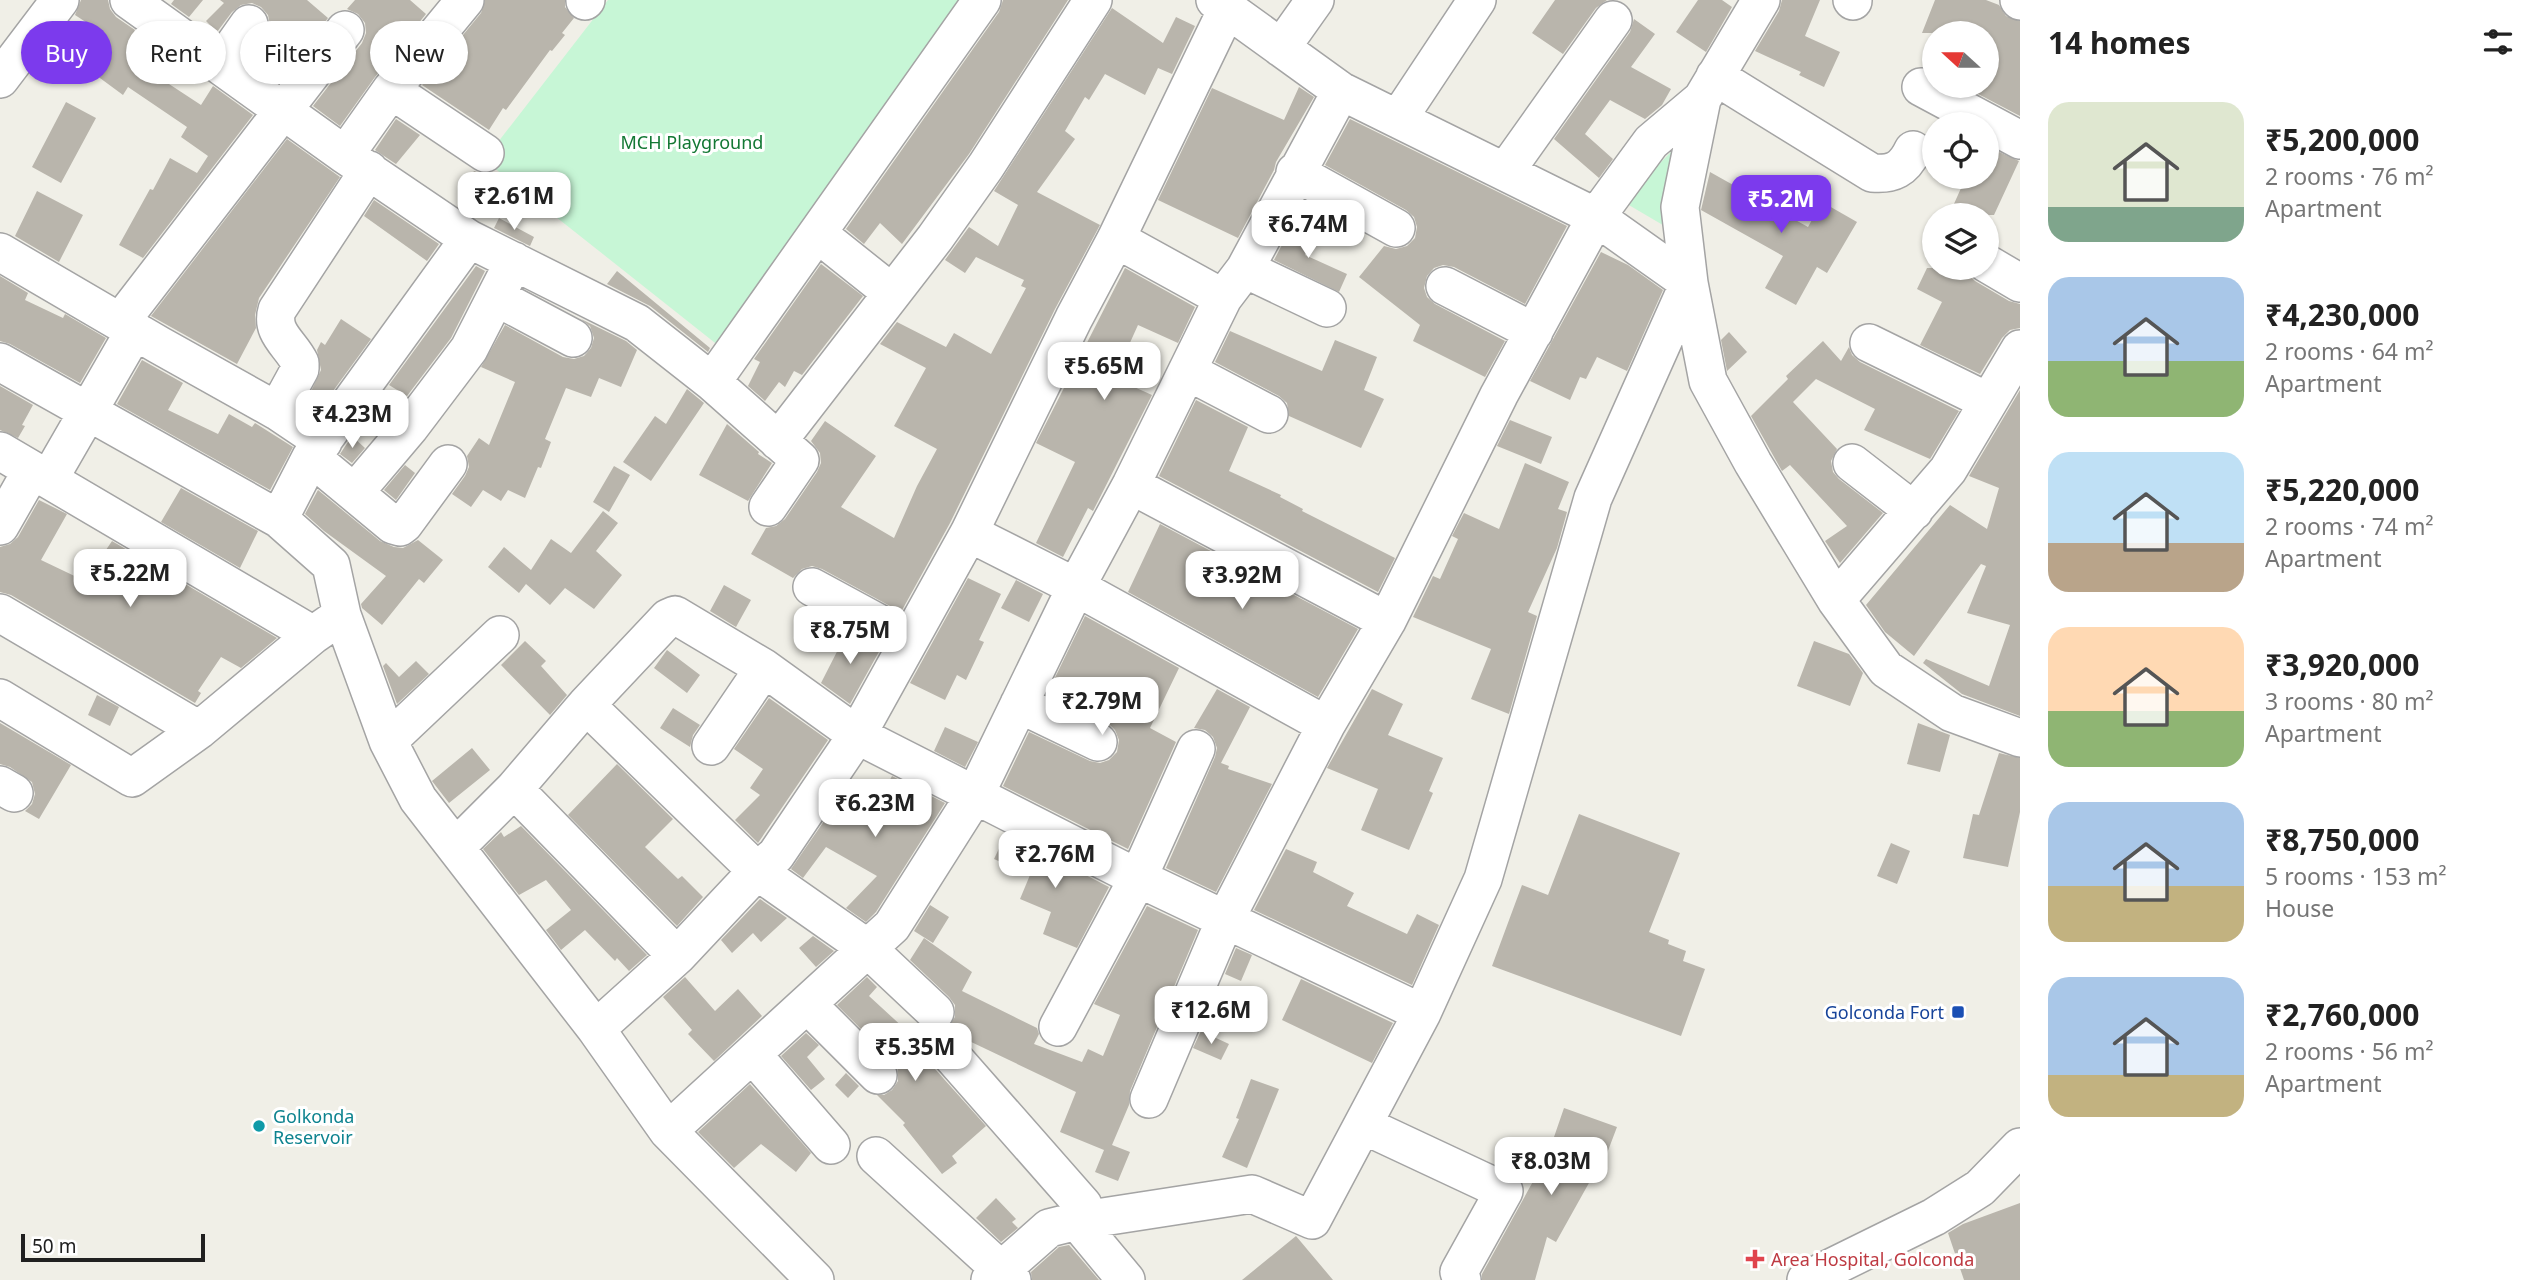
<!DOCTYPE html>
<html lang="en">
<head>
<meta charset="utf-8">
<style>
	:root { --surface:#fff; --page:#f2f2f2; --text:#222; --muted:#767676; --accent:#7c3aed }
	body { margin:0; font-family:"Noto Sans",sans-serif; background:var(--page); color:var(--text); height:100vh; display:flex; flex-direction:column; font-size:26px; white-space:nowrap }
	* { box-sizing:border-box; margin:0 }
	p { font-size:23px; color:var(--muted) }
	.icon { flex:none; width:38px; height:38px; fill:none; stroke:currentColor; stroke-width:2; stroke-linecap:round; stroke-linejoin:round }
	.map { position:relative; flex:1; overflow:hidden }
	.details { display:flex; flex-direction:column; background:var(--surface); width:525px }
	.details>* { flex:none }
	.banner { position:absolute; left:21px; top:21px; width:665px; height:63px; display:flex; gap:14px }
	.needle { width:46px; rotate:291deg }
	.tools { position:absolute; left:1922px; top:21px; display:grid; gap:14px }
	.tools a { display:grid; place-items:center; width:77px; height:77px; border-radius:50%; background:var(--surface); box-shadow:0 2px 5px #0004; font-size:35px }
	.scale { position:absolute; left:21px; bottom:18px; width:184px; box-sizing:border-box; padding-left:7px; border:4px solid #202020; border-top:0; font-size:19px; line-height:24px; white-space:nowrap; color:#202020; -webkit-text-stroke:5px #fff; paint-order:stroke }
	.price { position:absolute; translate:-50% -60px; padding:0 16px; border-radius:14px; background:#fff; color:#222; font-size:23px; line-height:46px; filter:drop-shadow(0 2px 4px #0008) }
	.price::after { content:''; position:absolute; left:50%; top:42px; width:21px; height:16px; margin-left:-10px; background:inherit; clip-path:polygon(0 0,100% 0,50% 100%) }
	.price.on { background:var(--accent); color:#fff }
	ul { padding:0; list-style:none }
	li { display:flex; align-items:center; gap:21px; height:175px; padding:0 28px }
	li span { display:grid; place-items:center; flex:none; width:196px; height:140px; border-radius:21px; color:#555 }
	li>.icon { margin-inline-start:auto }
	span .icon { width:84px; height:84px; fill:#fffc; stroke-width:1 }
	li b { font-size:30px }
	h2 { display:flex; justify-content:space-between; align-items:center; height:84px; padding:0 28px; font-size:30px }
	.chip { padding:0 24px; border-radius:32px; background:var(--surface); box-shadow:0 2px 5px #0004; font-size:24px; line-height:63px }
	.chip.on { background:var(--accent); color:#fff }
	main { display:flex; flex:1; min-height:0 }
	.map>svg:first-child { display:block }
	.park { fill:#c7f6d6 }
	.building { fill:#b9b5ac }
	.lines { fill:none; stroke-linecap:round; stroke-linejoin:round }
	.minor-casing { stroke:#a4a4a4; stroke-width:40 }
	.minor { stroke:#fff; stroke-width:37 }
	.transit-dot { fill:#1a4fb4; stroke:#fff; stroke-width:2.5 }
	.culture-dot { fill:#0f9aa8; stroke:#fff; stroke-width:2.5 }
	.health-dot { fill:#e0444e; stroke:#fff; stroke-width:2.5 }
	.labels { text-anchor:middle; dominant-baseline:central; stroke-width:6; stroke-linejoin:round; paint-order:stroke }
	.park-label { font-size:18px; fill:#137834; stroke:#fff }
	.transit-label { font-size:18px; fill:#164399; stroke:#fff; text-anchor:end }
	.culture-label { font-size:18px; fill:#0d838f; stroke:#fff; text-anchor:start }
	.health-label { font-size:18px; fill:#be3a42; stroke:#fff; text-anchor:start }
</style>
</head>
<body>
<main>
<div class="map">
<svg width="2020" height="1280" viewBox="0 0 2020 1280">
	<rect width="100%" height="100%" fill="#f0efe7"/>
	<path class="park" d="M608,0H966L724,350L493,167L488,155Z
		M1679,144L1673,231L1622,201Z"/>
	<path class="building" d="M81,0H108L110,9L116,17L151,41L137,63L201,105L213,86L253,115L143,258L119,245L150,189L153,190L170,158L197,173L208,156L181,137L187,127L128,87L123,95L85,67L107,36L75,15Z
		M174,0H203L189,17L171,4Z
		M220,0H307L328,18L279,82L270,75L289,52L267,35L270,25L268,15L261,7L252,3L241,5L232,12L217,32L206,21L224,3Z
		M355,0H410L426,14L375,77L340,126L313,106L362,43L366,33L365,23L358,14L347,9Z
		M485,0H565V7L574,18L562,33L565,35L552,51L550,50L506,110L503,108L489,130L422,85L481,13Z
		M1003,0H1068L969,154L902,244L880,223L864,244L846,229L999,12Z
		M1555,0H1607L1596,8L1563,54L1532,33Z
		M1698,0H1722L1732,7L1706,52L1676,32Z
		M1782,0H1820L1805,36L1840,52L1824,87L1799,75L1801,72L1755,51L1779,11Z
		M1935,0H1986L1999,5L2006,16L2020,21V116L1963,86H1986V33H1922Z
		M1112,8L1163,43L1176,17L1195,26L1172,74L1158,68L1145,95L1105,74L1089,100L1085,97L1065,131L1075,139L1037,192L1100,225L1055,309L950,523L901,612L822,569L812,566L802,569L793,578L751,554L766,528L776,526L785,519L817,472L821,463L820,453L811,441L825,421L876,456L841,507L894,538L917,486L937,449L894,426L926,368L880,344L897,322L946,347L954,333L991,354L1026,288L1021,286L1024,280L976,257L965,273L945,260L969,227L998,246L1018,205L994,191Z
		M1634,19L1655,34L1631,67L1671,89L1662,105L1645,119L1610,100L1585,134L1613,159L1599,178L1554,139L1630,32Z
		M1299,87L1314,97L1276,162L1274,170L1238,238L1158,200L1212,88L1284,120Z
		M66,102L96,118L61,183L32,167Z
		M396,119L420,135L396,164L375,150Z
		M1350,119L1567,226L1525,304L1454,267L1443,265L1434,268L1427,276L1424,288L1427,297L1435,304L1505,341L1485,377L1413,341L1420,325L1359,277L1384,246L1396,249L1407,246L1415,238L1417,227L1414,217L1406,210L1325,165Z
		M287,139L340,177L259,298L255,315L256,328L237,364L151,316Z
		M1986,146L2019,161L1994,215H1949L1966,177H1986Z
		M474,171L483,174L490,173L513,189L497,212L477,198L481,193L466,184Z
		M1710,172L1808,227L1822,202L1857,222L1827,273L1817,267L1796,305L1765,288L1783,256L1701,210Z
		M37,191L83,215L59,262L15,236Z
		M374,200L439,244L427,261L364,216Z
		M499,218L534,237L530,246L494,228Z
		M1292,226L1314,235L1305,255L1347,274L1339,292L1274,260Z
		M1601,252L1628,265L1663,290L1627,371L1597,357L1586,379L1580,377L1570,400L1530,381Z
		M821,264L863,296L802,375L794,371L785,387L779,382L765,401L748,386L760,362L754,359Z
		M476,266L485,271L451,338L407,396L389,385Z
		M1125,268L1195,307L1178,343L1138,325L1114,378L1152,395L1093,511L1088,508L1063,557L1036,543L1075,462L1036,443Z
		M1927,268H1966L1968,274L1975,281L2009,301L2020,304V328L2010,330L2002,338L1980,374L1920,345L1942,302L1917,289Z
		M617,271L710,348L708,352L650,306L607,284Z
		M0,276L28,293L25,300L63,318L65,314L106,338L80,383L10,344L0,341Z
		M341,319L371,339L317,413L305,404L321,370L317,350L321,342L325,345Z
		M581,319L626,341L637,350L621,387L599,378L591,397L566,388L545,439L551,442L541,468L538,467L525,498L508,490L501,501L483,490L471,507L452,494L465,476L469,467L467,456L479,438L489,445L515,382L481,367L505,325L563,357L574,359L584,356L591,348L594,338L590,326Z
		M1230,331L1322,371L1335,340L1377,357L1364,390L1384,399L1361,448L1289,416L1287,403L1279,396L1215,362Z
		M1729,332L1747,352L1727,371L1721,340Z
		M1823,341L1841,361L1849,347L1852,355L1860,362L1959,411L1930,459L1864,430L1875,409L1816,379L1793,402L1837,449L1831,461L1833,472L1839,479L1883,513L1840,563L1825,541L1847,526L1790,465L1782,471L1751,416L1788,379L1786,376Z
		M142,360L183,383L168,410L218,434L229,414L252,427L255,423L293,447L270,490L117,404Z
		M0,386L33,405L22,425L25,426L18,438L0,430Z
		M687,389L704,403L651,481L623,462L655,416L666,424Z
		M2020,390V716L1962,694L1923,663L1926,659L1989,686L2010,625L1967,613L1986,566L1981,564L1914,656L1885,632L1866,605L1950,505L1987,529L1999,488L1969,476Z
		M1196,400L1248,427L1229,471L1281,495L1280,497L1303,509L1302,511L1395,558L1378,592L1159,476Z
		M1510,420L1552,437L1541,464L1497,446Z
		M727,424L759,452L758,454L772,463L748,501L699,475Z
		M352,436L365,448L352,463L340,454Z
		M1525,463L1569,482L1558,509L1567,512L1557,548L1528,612L1537,616L1509,714L1471,699L1491,649L1413,617L1433,576L1440,579L1458,539L1452,536L1464,513L1499,529Z
		M405,465L415,473L396,500L384,490Z
		M614,466L630,475L609,512L593,502Z
		M181,488L258,531L240,568L161,522Z
		M318,490L380,541L394,547L403,548L418,540L443,560L424,583L419,579L382,625L362,608L361,604L386,576L324,531L305,514Z
		M39,500L67,514L41,560L85,581L112,541L277,638L241,668L221,657L198,691L201,693L195,703L11,595L0,592V547L10,544L18,537Z
		M603,511L618,523L596,551L622,575L594,609L565,588L550,605L526,584L519,593L488,567L504,547L531,570L551,539L571,553Z
		M1160,524L1358,629L1318,697L1128,592Z
		M968,578L1001,594L979,640L984,642L966,680L957,675L945,700L910,683Z
		M1016,580L1043,594L1029,622L1001,608Z
		M724,585L751,600L736,627L710,611Z
		M807,609L881,648L850,704L821,683L847,632Z
		M1085,616L1179,668L1150,728L1176,742L1128,849L1003,786L1029,732L1090,761L1100,763L1109,760L1117,752L1119,740L1115,730L1108,723L1047,694Z
		M525,641L546,661L541,666L567,695L550,715L501,665Z
		M1814,641L1849,654L1863,673L1850,706L1797,686Z
		M667,650L700,675L687,693L654,668Z
		M416,661L429,674L397,704L383,666L386,663L399,677Z
		M1217,689L1250,707L1221,763L1229,766L1228,769L1272,784L1216,892L1166,868L1215,757L1217,748L1213,737L1205,730L1194,728Z
		M1372,689L1403,704L1388,735L1443,758L1429,791L1433,793L1409,850L1361,830L1378,789L1327,768Z
		M97,695L119,707L110,726L88,715Z
		M769,698L828,740L758,843L735,820L760,795L750,788L763,769L734,749Z
		M673,708L700,725L693,735L690,747L660,728Z
		M0,723L71,765L39,819L25,811L32,804L35,794L32,782L10,767L0,764Z
		M1918,723L1950,735L1940,772L1907,764Z
		M945,727L978,742L965,767L934,751Z
		M472,748L490,770L449,803L432,781Z
		M1999,753L2020,758V812L2008,867L1963,858L1973,814L1979,815Z
		M617,764L673,819L645,847L678,879L682,876L703,897L677,926L568,815Z
		M892,776L945,803L876,912L866,922L846,908L877,876L826,847L803,878L791,869L842,795L872,812Z
		M1579,814L1680,853L1649,932L1669,940L1668,944L1686,951L1683,961L1705,969L1681,1036L1492,966L1522,885L1548,895Z
		M521,826L647,955L629,971L617,958L615,961L585,930L561,950L546,930L571,910L546,880L519,895L483,849L501,832L504,837Z
		M1006,834L1109,887L1077,948L1043,934L1051,912L1020,899L1030,875L994,859Z
		M1891,843L1910,851L1897,884L1877,876Z
		M1286,849L1317,862L1313,872L1354,893L1347,906L1407,934L1417,914L1439,925L1412,985L1254,910Z
		M760,899L787,918L761,942L753,933L732,953L721,940Z
		M930,905L949,917L933,943L914,931Z
		M1147,906L1198,930L1130,1091L1129,1105L1112,1145L1130,1152L1118,1181L1095,1172L1104,1150L1060,1132L1076,1092L946,1030L955,1017V1005L949,997L910,960L924,938L972,972L962,991L1037,1028L1039,1034L1034,1044L1082,1062L1088,1049L1103,1056L1120,1015L1094,1004Z
		M813,936L834,951L816,967L799,948Z
		M1236,948L1252,955L1241,981L1225,974Z
		M685,977L715,1011L738,989L762,1016L714,1061L688,1034L692,1030L663,997Z
		M867,977L877,987L869,996L931,1053V1060L935,1069L986,1126L952,1156L957,1163L942,1174L903,1125L905,1123L877,1095H884L892,1090L898,1081V1070L893,1061L837,1005Z
		M1301,979L1393,1023L1372,1063L1282,1020Z
		M1201,1031L1229,1044L1221,1060L1193,1048Z
		M806,1033L819,1045L807,1057L825,1079L811,1090L781,1056Z
		M846,1073L859,1086L848,1098L835,1085Z
		M1251,1079L1279,1089L1247,1168L1222,1157L1239,1119L1236,1118Z
		M750,1084L811,1153L796,1172L761,1144L734,1168L698,1132Z
		M1564,1108L1617,1127L1606,1156H1604L1556,1242L1547,1237L1535,1280H1482V1274L1557,1138L1554,1137Z
		M996,1198L1016,1219L1012,1222L1018,1228L1001,1242L976,1218Z
		M2020,1203V1280H1964L1948,1233L1963,1224Z
		M1296,1236L1333,1280H1242Z
		M1069,1245L1099,1280H1032L1031,1272L1059,1247Z"/>
	<g class="lines">
		<g class="minor-casing">
			<path id="minor" d="M129,0L345,155L469,239L637,323L712,382L800,460L768,507
				M1761,0L1702,99L1680,207L1689,283L1708,381L1753,463L1836,600L1886,669L1952,713L2020,738
				M1852,0L1853,1
				M2019,0L2020,1
				M585,1L586,0
				M1281,48L1315,0
				M220,65L249,24
				M1715,76L1872,173C1893,175 1904,169 1913,150
				M0,79L60,0
				M1921,87L2020,140
				M391,90L485,153
				M1398,119L1477,0
				M345,155L391,90L465,0
				M1295,172L1396,228
				M1505,172L1613,20
				M818,234L892,293
				M1116,239L1223,298
				M0,252L159,345L277,411L323,442
				M1986,263L2020,283
				M1245,269L1327,308
				M1445,286L1534,332
				M496,297L573,338
				M121,321L345,30
				M1869,343L1987,401
				M0,362L279,519L331,565L342,615L388,741L418,799L596,1029L668,1131L815,1280
				M1187,371L1269,414
				M712,382L982,0
				M277,411L300,369V363C291,344 270,333 277,310L369,170
				M778,441L935,238L986,166L1093,0
				M0,451L313,635
				M311,457L393,525L400,527L404,524L448,464
				M1852,463L1914,511
				M49,479L135,330
				M1131,485L1387,621
				M355,492L410,427L469,349L514,261
				M279,519L311,457L469,239
				M0,526L32,470
				M969,533L1076,587L1326,725
				M812,587L908,639
				M1836,600L1948,470L2020,349
				M0,613L199,730
				M0,698L132,778L199,730L313,635L342,615
				M1019,704L1098,742
				M586,705L668,618L675,615L764,668L857,735L1138,878L1422,1013
				M388,741L500,635
				M711,746L764,668
				M0,785L14,793
				M514,789L677,956
				M457,846L514,789L586,705L757,871L867,948L935,1012
				M807,1004L878,1075
				M1058,1027L1138,878L1196,749
				M596,1029L677,956L757,871L776,855L857,735L969,533L1074,318L1116,239L1227,9
				M753,1055L831,1145
				M951,1055L1083,1205L1088,1220
				M1149,1099L1225,920L1326,725L1387,621L1499,395L1596,217L1651,142L1702,99
				M1363,1125L1504,1191L1459,1272L1462,1280
				M668,1131L892,926L975,795L1076,587L1131,485L1223,298L1245,269L1341,91
				M876,1156L1012,1280
				M1077,1221L1126,1280
				M990,1280L1049,1228L1077,1221L1252,1194L1312,1220L1422,1013L1483,879L1593,498L1689,283L1596,217L1341,91L1215,0
				M1806,1280L1934,1217L1980,1188L2020,1147"/>
		</g>
		<use href="#minor" class="minor"/>
	</g>
	<rect class="transit-dot" x="1951" y="1005" width="14" height="14" rx="3.5"/>
	<circle class="culture-dot" cx="259" cy="1126" r="7"/>
	<path class="health-dot" d="M1751.5 1248.5h7v7h7v7h-7v7h-7v-7h-7v-7h7z"/>
	<g class="labels">
		<g class="park-label">
			<text x="692" y="142">MCH Playground</text>
		</g>
		<g class="transit-label">
			<text x="1944" y="1012">Golconda Fort</text>
		</g>
		<g class="culture-label">
			<text x="273" y="1116">Golkonda<tspan x="273" dy="21">Reservoir</tspan></text>
		</g>
		<g class="health-label">
			<text x="1771" y="1259">Area Hospital, Golconda</text>
		</g>
	</g>
</svg>
<div class="tools">
<a><svg class="needle" viewBox="-14 -14 28 28"><path d="M0-13l5 13h-10z" fill="#e53935"/><path d="M0 13l5-13h-10z" fill="#767676"/></svg></a>
<a><svg class="icon" aria-label="locate" viewBox="0 0 24 24"><circle cx="12" cy="12" r="6"/><path d="M12 2v4M12 18v4M2 12h4M18 12h4"/></svg></a>
<a><svg class="icon" aria-label="layers" viewBox="0 0 24 24"><path d="M12 4l9 5-9 5-9-5zM3 14l9 5 9-5"/></svg></a>
</div>
<div class="scale">50 m</div>
<b class="price" style="left:514px;top:232px">₹2.61M</b>
<b class="price on" style="left:1781px;top:235px">₹5.2M</b>
<b class="price" style="left:1308px;top:260px">₹6.74M</b>
<b class="price" style="left:1104px;top:402px">₹5.65M</b>
<b class="price" style="left:352px;top:450px">₹4.23M</b>
<b class="price" style="left:130px;top:609px">₹5.22M</b>
<b class="price" style="left:1242px;top:611px">₹3.92M</b>
<b class="price" style="left:850px;top:666px">₹8.75M</b>
<b class="price" style="left:1102px;top:737px">₹2.79M</b>
<b class="price" style="left:875px;top:839px">₹6.23M</b>
<b class="price" style="left:1055px;top:890px">₹2.76M</b>
<b class="price" style="left:1211px;top:1046px">₹12.6M</b>
<b class="price" style="left:915px;top:1083px">₹5.35M</b>
<b class="price" style="left:1551px;top:1197px">₹8.03M</b>
<div class="banner">
<a class="chip on">Buy</a>
<a class="chip">Rent</a>
<a class="chip">Filters</a>
<a class="chip">New</a>
</div>
</div>
<section class="details">
<h2>14 homes<svg class="icon" aria-label="filters" viewBox="0 0 24 24"><path d="M4 7h16M4 17h16"/><circle cx="9" cy="7" r="2"/><circle cx="15" cy="17" r="2"/></svg></h2>
<ul>
<li><span style="background:linear-gradient(#dfe7d0 75%,#7fa58c 0)"><svg class="icon" aria-label="home" viewBox="0 0 24 24"><path d="M3 11l9-7 9 7M6 9v11h12V9"/></svg></span><div><b>₹5,200,000</b><p>2 rooms · 76 m²</p><p>Apartment</p></div></li>
<li><span style="background:linear-gradient(#a9c7e8 60%,#8fb573 0)"><svg class="icon" aria-label="home" viewBox="0 0 24 24"><path d="M3 11l9-7 9 7M6 9v11h12V9"/></svg></span><div><b>₹4,230,000</b><p>2 rooms · 64 m²</p><p>Apartment</p></div></li>
<li><span style="background:linear-gradient(#bfe0f5 65%,#b9a48a 0)"><svg class="icon" aria-label="home" viewBox="0 0 24 24"><path d="M3 11l9-7 9 7M6 9v11h12V9"/></svg></span><div><b>₹5,220,000</b><p>2 rooms · 74 m²</p><p>Apartment</p></div></li>
<li><span style="background:linear-gradient(#ffd9b3 60%,#8fb573 0)"><svg class="icon" aria-label="home" viewBox="0 0 24 24"><path d="M3 11l9-7 9 7M6 9v11h12V9"/></svg></span><div><b>₹3,920,000</b><p>3 rooms · 80 m²</p><p>Apartment</p></div></li>
<li><span style="background:linear-gradient(#a9c7e8 60%,#c2b280 0)"><svg class="icon" aria-label="home" viewBox="0 0 24 24"><path d="M3 11l9-7 9 7M6 9v11h12V9"/></svg></span><div><b>₹8,750,000</b><p>5 rooms · 153 m²</p><p>House</p></div></li>
<li><span style="background:linear-gradient(#a9c7e8 70%,#c2b280 0)"><svg class="icon" aria-label="home" viewBox="0 0 24 24"><path d="M3 11l9-7 9 7M6 9v11h12V9"/></svg></span><div><b>₹2,760,000</b><p>2 rooms · 56 m²</p><p>Apartment</p></div></li>
</ul>
</section>
</main>
</body>
</html>
